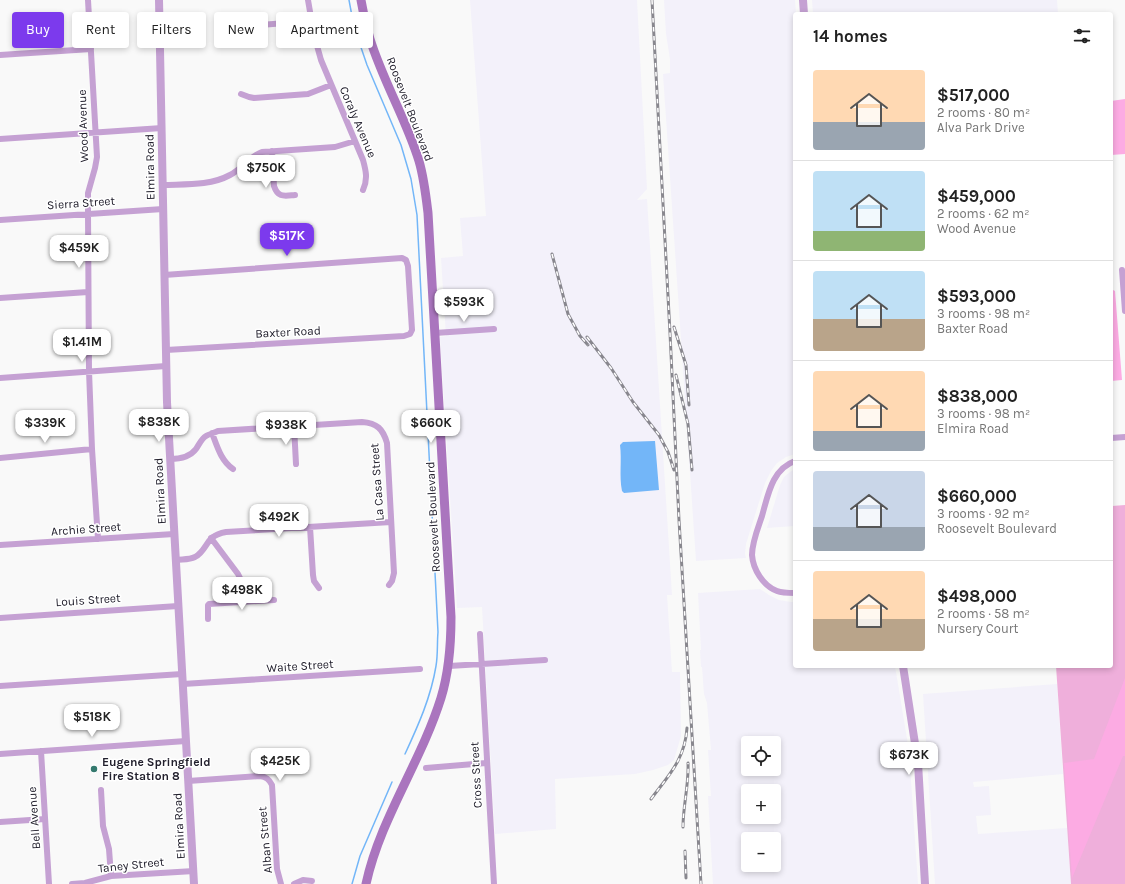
<!DOCTYPE html>
<html lang="en">
<head>
<meta charset="utf-8">
<style>
	:root { --surface:#fff; --page:#f2f2f2; --text:#222; --muted:#767676; --line:#e0e0e0; --accent:#7c3aed }
	body { margin:0; font-family:Karla,sans-serif; background:var(--page); color:var(--text); height:100vh; display:flex; flex-direction:column; font-size:15px; white-space:nowrap }
	* { box-sizing:border-box; margin:0 }
	p { font-size:13px; color:var(--muted) }
	.icon { flex:none; width:22px; height:22px; fill:none; stroke:currentColor; stroke-width:2; stroke-linecap:round; stroke-linejoin:round }
	.map { position:relative; flex:1; overflow:hidden }
	.side { position:absolute; left:793px; top:12px; width:320px; height:656px; display:flex; flex-direction:column; background:var(--surface); border-radius:4px; box-shadow:0 2px 6px #0003 }
	.side>* { flex:none }
	.hud { position:absolute; left:12px; top:12px; width:380px; height:36px; display:flex; gap:8px }
	.tools { position:absolute; left:741px; top:736px; display:grid; gap:8px }
	.tools a { display:grid; place-items:center; width:40px; height:40px; border-radius:4px; background:var(--surface); box-shadow:0 2px 6px #0003; font-size:20px }
	.price { position:absolute; translate:-50% -34px; padding:0 9px; border-radius:8px; background:#fff; color:#222; font-size:13px; line-height:26px; filter:drop-shadow(0 1px 2px #0008) }
	.price::after { content:''; position:absolute; left:50%; top:24px; width:12px; height:9px; margin-left:-6px; background:inherit; clip-path:polygon(0 0,100% 0,50% 100%) }
	.price.on { background:var(--accent); color:#fff }
	ul { padding:0; list-style:none }
	li { display:flex; align-items:center; gap:12px; height:100px; padding:0 20px }
	li+li { border-top:1px solid var(--line) }
	li span { display:grid; place-items:center; flex:none; width:112px; height:80px; border-radius:4px; color:#555 }
	li>.icon { margin-inline-start:auto }
	span .icon { width:48px; height:48px; fill:#fffc; stroke-width:1 }
	li b { font-size:17px }
	h2 { display:flex; justify-content:space-between; align-items:center; height:48px; padding:0 20px; font-size:17px }
	.pill { padding:0 14px; border-radius:4px; background:var(--surface); box-shadow:0 2px 6px #0003; font-size:14px; line-height:36px }
	.pill.on { background:var(--accent); color:#fff }
	.map>svg:first-child { display:block }
	.built { fill:#f3f1fa; fill-rule:evenodd }
	.green { fill:#efafdb }
	.forest { fill:#fcabe3 }
	.water { fill:#73b6f8 }
	.lines { fill:none; stroke-linecap:round; stroke-linejoin:round }
	.stream { stroke:#73b6f8; stroke-width:1.5 }
	.minor { stroke:#c5a1d3; stroke-width:6 }
	.tertiary { stroke:#c5a1d3; stroke-width:8 }
	.secondary { stroke:#aa75be; stroke-width:9 }
	.rail-casing { stroke:#88878e; stroke-width:3 }
	.rail { stroke:#fff; stroke-width:1.5; stroke-dasharray:4.5; stroke-linecap:butt }
	.poi-dot { fill:#34796e; stroke:#fff; stroke-width:1.5 }
	.labels { text-anchor:middle; dominant-baseline:central; stroke-width:3; stroke-linejoin:round; paint-order:stroke }
	.street-label { font-size:12px; fill:#22202d; stroke:#fff }
	.poi-label { font-size:12px; font-weight:bold; fill:#22202d; stroke:#fff; text-anchor:start }
</style>
</head>
<body>
<div class="map">
<svg width="1125" height="884" viewBox="0 0 1125 884">
	<rect width="100%" height="100%" fill="#f9f9f9"/>
	<path class="built" d="M470,0H637L647,189L637,200L647,199L672,595H667L672,672H680L681,736L674,760L668,765L653,770L635,774L555,779L556,829L495,834L482,607L457,608L440,337L446,336L441,258L463,256L460,218L486,216Z
		M664,0H795L796,14L795,454L786,457L777,463L771,471L765,483L746,544L745,554L746,558L696,561L663,74L670,73V59L666,34Z
		M812,0H1057L1058,14H813Z
		M795,469V535L794,526L767,528L780,485L784,477L790,472Z
		M760,589L769,595L779,600L791,602H795V666H895L909,751L918,884H713L708,796H711L708,750H711L707,703L704,694L702,667H701L700,650H701L698,593ZM748,743H774V769H748ZM748,791H774V817H748ZM748,839H774V865H748Z
		M1057,684L1063,774L973,782L974,787L989,786L991,815L976,816L978,834L1067,828L1071,884H935L923,694Z"/>
	<path class="green" d="M1125,505V884H1071L1056,666H1111V516L1112,506Z"/>
	<path class="forest" d="M1125,99V154L1111,155V101Z
		M1111,289L1115,291L1122,380L1111,381Z
		M1125,678V756H1123L1072,878L1064,763L1094,759Z"/>
	<path class="water" d="M654,441H655L659,490L624,493L622,491C619,476 622,460 620,445L623,442Z"/>
	<g class="lines">
		<path class="stream" d="M349,0L354,27L367,65L401,145L411,179L417,215L438,632C437,643 438,655 436,666C431,697 418,726 405,754
			M352,884L360,856L392,782"/>
		<path class="minor" d="M88,0L97,157L95,168L88,193V214L89,371L92,449L98,539
			M308,0L314,35L321,60L363,160C366,171 368,179 363,190
			M237,32L240,29L248,26L311,21
			M0,55L91,49
			M241,94L249,97L254,98L308,94L331,85
			M0,139L162,128
			M272,151L274,186C278,198 284,196 295,195
			M163,185C185,184 210,186 230,175C242,169 249,157 262,152L335,147L355,141
			M0,220L163,209
			M1122,270L1125,311
			M164,275L402,258L406,260L408,266L412,330L410,334L404,336L166,350
			M0,298L88,292
			M435,333L494,329
			M0,378L166,366
			M294,426L296,464
			M212,433C217,446 221,461 233,469
			M1111,438L1125,437
			M0,458L92,449
			M170,459C180,459 190,457 196,449C199,445 201,439 206,436C209,434 214,433 218,431L362,422C377,423 383,429 387,443L394,573L392,581L389,585
			M795,461C772,469 768,495 762,516C758,528 752,542 752,555C753,569 763,586 777,591C782,593 789,593 795,593
			M310,527L313,575L314,581L319,588
			M211,538L238,574L246,590L247,601
			M0,545L174,534
			M176,560C182,559 189,560 195,557C209,549 204,536 226,532L391,522
			M0,618L178,606
			M208,619V605L209,604L274,600
			M480,634L494,884
			M449,666L545,660
			M183,684L420,669
			M0,686L182,674
			M41,751L49,884
			M0,754L186,741
			M426,768L486,763
			M188,781L260,776C266,777 269,779 272,785L277,869L281,884
			M101,790L103,826L109,849L111,876
			M0,822L45,819
			M72,884L85,883L111,876L194,871
			M294,884L303,880L312,881"/>
		<path class="tertiary" d="M159,0L167,402L194,884
			M803,0L804,14
			M903,666L918,763L925,884"/>
		<path class="secondary" d="M361,0C363,13 366,26 370,39C383,81 406,119 419,161C424,178 426,196 428,213L451,617C451,645 449,672 441,698C421,762 380,819 366,884"/>
		<g class="rail-casing">
			<path id="rail" d="M652,0L670,333L679,520L701,884
				M552,254L568,314L580,336L588,345
				M674,327L686,365L689,405
				M587,337L611,368L633,402L659,435L668,452L674,470
				M676,375L688,424L692,470
				M651,799C669,775 685,759 687,728
				M683,827C683,805 689,785 688,763
				M685,851L686,878"/>
		</g>
		<use href="#rail" class="rail"/>
	</g>
	<circle class="poi-dot" cx="94" cy="769" r="4"/>
	<g class="labels">
		<g class="street-label">
			<text transform="translate(410 109) rotate(69)">Roosevelt Boulevard</text>
			<text transform="translate(358 122) rotate(67)">Coraly Avenue</text>
			<text transform="translate(83 126) rotate(-92)">Wood Avenue</text>
			<text transform="translate(150 167) rotate(-91)">Elmira Road</text>
			<text transform="translate(81 203) rotate(-4)">Sierra Street</text>
			<text transform="translate(288 332) rotate(-3)">Baxter Road</text>
			<text transform="translate(377 482) rotate(-94)">La Casa Street</text>
			<text transform="translate(160 491) rotate(-93)">Elmira Road</text>
			<text transform="translate(433 517) rotate(-93)">Roosevelt Boulevard</text>
			<text transform="translate(86 529) rotate(-4)">Archie Street</text>
			<text transform="translate(88 600) rotate(-4)">Louis Street</text>
			<text transform="translate(300 666) rotate(-4)">Waite Street</text>
			<text transform="translate(476 775) rotate(-93)">Cross Street</text>
			<text transform="translate(34 818) rotate(-94)">Bell Avenue</text>
			<text transform="translate(179 826) rotate(-93)">Elmira Road</text>
			<text transform="translate(265 840) rotate(-95)">Alban Street</text>
			<text transform="translate(131 865) rotate(-6)">Taney Street</text>
		</g>
		<g class="poi-label">
			<text x="102" y="762">Eugene Springfield<tspan x="102" dy="14">Fire Station 8</tspan></text>
		</g>
	</g>
</svg>
<div class="tools">
<a><svg class="icon" aria-label="locate" viewBox="0 0 24 24"><circle cx="12" cy="12" r="6"/><path d="M12 2v4M12 18v4M2 12h4M18 12h4"/></svg></a>
<a>+</a>
<a>−</a>
</div>
<b class="price" style="left:266px;top:189px">$750K</b>
<b class="price on" style="left:287px;top:257px">$517K</b>
<b class="price" style="left:79px;top:269px">$459K</b>
<b class="price" style="left:464px;top:323px">$593K</b>
<b class="price" style="left:82px;top:363px">$1.41M</b>
<b class="price" style="left:159px;top:443px">$838K</b>
<b class="price" style="left:45px;top:444px">$339K</b>
<b class="price" style="left:431px;top:444px">$660K</b>
<b class="price" style="left:286px;top:446px">$938K</b>
<b class="price" style="left:279px;top:538px">$492K</b>
<b class="price" style="left:242px;top:611px">$498K</b>
<b class="price" style="left:92px;top:738px">$518K</b>
<b class="price" style="left:909px;top:776px">$673K</b>
<b class="price" style="left:280px;top:782px">$425K</b>
<div class="hud">
<a class="pill on">Buy</a>
<a class="pill">Rent</a>
<a class="pill">Filters</a>
<a class="pill">New</a>
<a class="pill">Apartment</a>
</div>
<section class="side">
<h2>14 homes<svg class="icon" aria-label="filters" viewBox="0 0 24 24"><path d="M4 7h16M4 17h16"/><circle cx="9" cy="7" r="2"/><circle cx="15" cy="17" r="2"/></svg></h2>
<ul>
<li><span style="background:linear-gradient(#ffd9b3 65%,#9aa5b1 0)"><svg class="icon" aria-label="home" viewBox="0 0 24 24"><path d="M3 11l9-7 9 7M6 9v11h12V9"/></svg></span><div><b>$517,000</b><p>2 rooms · 80 m²</p><p>Alva Park Drive</p></div></li>
<li><span style="background:linear-gradient(#bfe0f5 75%,#8fb573 0)"><svg class="icon" aria-label="home" viewBox="0 0 24 24"><path d="M3 11l9-7 9 7M6 9v11h12V9"/></svg></span><div><b>$459,000</b><p>2 rooms · 62 m²</p><p>Wood Avenue</p></div></li>
<li><span style="background:linear-gradient(#bfe0f5 60%,#b9a48a 0)"><svg class="icon" aria-label="home" viewBox="0 0 24 24"><path d="M3 11l9-7 9 7M6 9v11h12V9"/></svg></span><div><b>$593,000</b><p>3 rooms · 98 m²</p><p>Baxter Road</p></div></li>
<li><span style="background:linear-gradient(#ffd9b3 75%,#9aa5b1 0)"><svg class="icon" aria-label="home" viewBox="0 0 24 24"><path d="M3 11l9-7 9 7M6 9v11h12V9"/></svg></span><div><b>$838,000</b><p>3 rooms · 98 m²</p><p>Elmira Road</p></div></li>
<li><span style="background:linear-gradient(#c9d6e8 70%,#9aa5b1 0)"><svg class="icon" aria-label="home" viewBox="0 0 24 24"><path d="M3 11l9-7 9 7M6 9v11h12V9"/></svg></span><div><b>$660,000</b><p>3 rooms · 92 m²</p><p>Roosevelt Boulevard</p></div></li>
<li><span style="background:linear-gradient(#ffd9b3 60%,#b9a48a 0)"><svg class="icon" aria-label="home" viewBox="0 0 24 24"><path d="M3 11l9-7 9 7M6 9v11h12V9"/></svg></span><div><b>$498,000</b><p>2 rooms · 58 m²</p><p>Nursery Court</p></div></li>
</ul>
</section>
</div>
</body>
</html>
